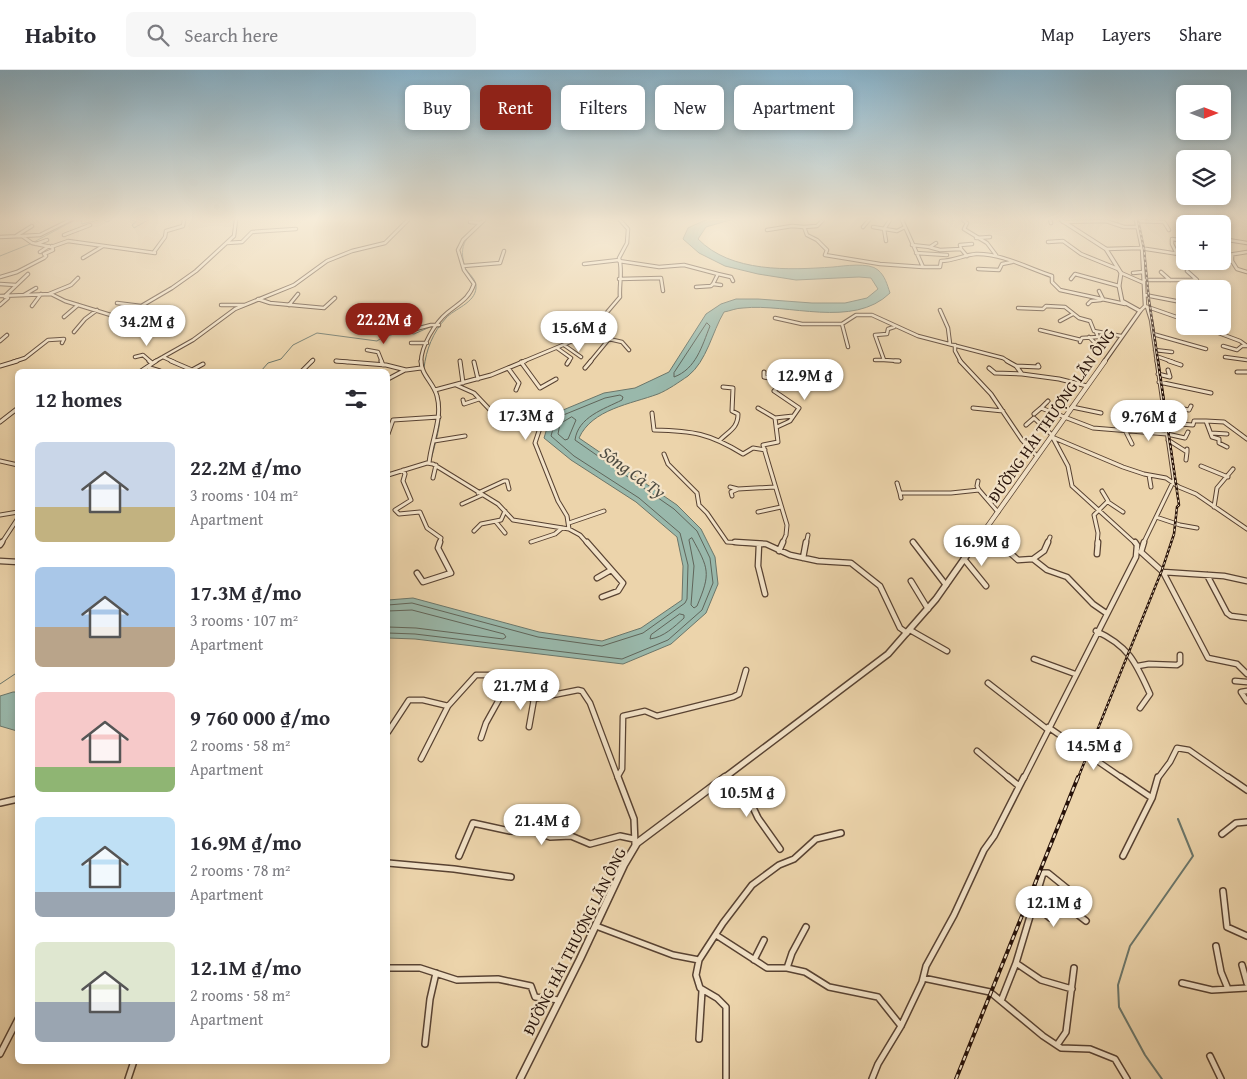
<!DOCTYPE html>
<html lang="en">
<head>
<meta charset="utf-8">
<style>
	:root { --surface:#fff; --page:#f7f7f7; --text:#2b2b33; --muted:#7c7c81; --line:#e1e1e2; --accent:#8f2418 }
	body { margin:0; font-family:"Gentium Book Plus",serif; background:var(--page); color:var(--text); height:100vh; display:flex; flex-direction:column; font-size:19px; white-space:nowrap }
	* { box-sizing:border-box; margin:0 }
	p { font-size:16px; color:var(--muted) }
	.icon { flex:none; width:28px; height:28px; fill:none; stroke:currentColor; stroke-width:2; stroke-linecap:round; stroke-linejoin:round }
	.map { position:relative; flex:1; overflow:hidden }
	.drawer { position:absolute; left:15px; top:299px; width:375px; height:695px; display:flex; flex-direction:column; background:var(--surface); border-radius:8px; box-shadow:0 2px 8px #0003 }
	.drawer>* { flex:none }
	.guide { position:absolute; left:405px; top:15px; width:475px; height:45px; display:flex; gap:10px }
	.needle { width:32px; rotate:90deg }
	.controls { position:absolute; left:1176px; top:15px; display:grid; gap:10px }
	.controls a { display:grid; place-items:center; width:55px; height:55px; border-radius:8px; background:var(--surface); box-shadow:0 2px 8px #0003; font-size:25px }
	.price { position:absolute; translate:-50% -42px; padding:0 11px; border-radius:18px; background:#fff; color:#222; font-size:16px; line-height:32px; filter:drop-shadow(0 1px 2px #0008) }
	.price::after { content:''; position:absolute; left:50%; top:30px; width:15px; height:11px; margin-left:-8px; background:inherit; clip-path:polygon(0 0,100% 0,50% 100%) }
	.price.selected { background:var(--accent); color:#fff }
	ul { padding:0; list-style:none }
	li { display:flex; align-items:center; gap:15px; height:125px; padding:0 20px }
	li span { display:grid; place-items:center; flex:none; width:140px; height:100px; border-radius:8px; color:#555 }
	li>.icon { margin-inline-start:auto }
	span .icon { width:60px; height:60px; fill:#fffc; stroke-width:1 }
	li b { font-size:21px }
	h2 { display:flex; justify-content:space-between; align-items:center; height:60px; padding:0 20px; font-size:21px }
	.tag { padding:0 18px; border-radius:8px; background:var(--surface); box-shadow:0 2px 8px #0003; font-size:18px; line-height:45px }
	.tag.selected { background:var(--accent); color:#fff }
	header { display:flex; align-items:center; gap:30px; box-sizing:border-box; height:70px; padding:0 25px; background:var(--surface); border-bottom:1px solid var(--line) }
	header strong { font-size:24px }
	nav { display:flex; gap:28px; margin-inline-start:auto; font-size:18px }
	.search { width:350px; height:45px; background:var(--page); display:flex; align-items:center; gap:12px; box-sizing:border-box; padding:0 18px; border-radius:8px; color:var(--muted); font-size:19px }
	.map>svg:first-child { display:block }
	.water { fill:#99b8ab; stroke:#6b766a }
	.lines { fill:none; stroke-linecap:round; stroke-linejoin:round }
	.shore { stroke:#60655a; stroke-width:1 }
	.stream-far1 { stroke:#6b766a; stroke-width:1 }
	.stream { stroke:#6b766a; stroke-width:2 }
	.minor-far3-casing { stroke:#584232; stroke-width:4.5 }
	.minor-far2-casing { stroke:#584232; stroke-width:5 }
	.minor-far1-casing { stroke:#584232; stroke-width:7 }
	.minor-casing { stroke:#584232; stroke-width:8 }
	.tertiary-far3-casing { stroke:#584232; stroke-width:5 }
	.tertiary-far2-casing { stroke:#584232; stroke-width:5.5 }
	.tertiary-far1-casing { stroke:#584232; stroke-width:8 }
	.tertiary-casing { stroke:#584232; stroke-width:9 }
	.minor-far3 { stroke:#f3e3c8; stroke-width:2.5 }
	.minor-far2 { stroke:#f3e3c8; stroke-width:3 }
	.minor-far1 { stroke:#f3e3c8; stroke-width:4.5 }
	.minor { stroke:#f3e3c8; stroke-width:5 }
	.tertiary-far3 { stroke:#f3e3c8; stroke-width:3 }
	.tertiary-far2 { stroke:#f3e3c8; stroke-width:4 }
	.tertiary-far1 { stroke:#f3e3c8; stroke-width:5 }
	.tertiary { stroke:#f3e3c8; stroke-width:6 }
	.rail-far1-casing { stroke:#271209; stroke-width:2.5 }
	.rail-casing { stroke:#271209; stroke-width:4 }
	.rail-far1 { stroke:#f3e3c8; stroke-width:1; stroke-dasharray:2.5; stroke-linecap:butt }
	.rail { stroke:#f3e3c8; stroke-width:2; stroke-dasharray:5; stroke-linecap:butt }
	.labels { text-anchor:middle; dominant-baseline:central; stroke-width:4.5; stroke-linejoin:round; paint-order:stroke }
	.street-label { font-size:16px; fill:#271209; stroke:#f3e3c8 }
	.water-label { font-size:18px; font-style:italic; fill:#4f4c42; stroke:#f3e3c8 }
</style>
</head>
<body>
<header>
<strong>Habito</strong>
<div class="search"><svg class="icon" aria-label="search" viewBox="0 0 24 24"><circle cx="10" cy="10" r="6"/><path d="M15 15l6 6"/></svg>Search here</div>
<nav><a>Map</a><a>Layers</a><a>Share</a></nav>
</header>
<div class="map">
<svg width="1247" height="1009" viewBox="0 0 1247 1009">
	<rect width="100%" height="100%" fill="#ecd4ab"/>
	<filter id="stains"><feTurbulence type="fractalNoise" baseFrequency=".004" numOctaves="4"/><feColorMatrix values="0 0 0 0 .2 0 0 0 0 .09 0 0 0 0 .02 0 0 0 .5 -.17"/></filter>
	<radialGradient id="worn" r=".72"><stop offset=".6" stop-color="#630" stop-opacity="0"/><stop offset="1" stop-color="#630" stop-opacity=".3"/></radialGradient>
	<path class="water" d="M705,150H730L706,157L698,169C731,203 789,200 833,197C844,196 869,192 878,200C885,206 887,214 890,223C853,259 788,233 743,238C736,238 730,241 724,242C712,262 707,291 688,306C679,312 668,320 658,324C631,334 592,339 579,368L677,435L701,459L715,487L718,514L706,543L671,574L623,594L415,569L388,568V530L413,528L539,562L602,571L641,558L682,530L683,496L677,467L636,432L571,390L544,368L551,345L604,323L635,318L669,302L706,244L721,234L736,229H758L812,233H845L867,228L878,219L871,208L859,207L796,210L758,204L725,196L699,183L683,169L688,158Z
		M13,622H17V661L0,656V626Z"/>
	<g class="lines">
		<path class="shore" d="M707,253L710,256C702,276 696,299 674,307V303Z
			M572,347L576,350L568,369L565,370L558,364L560,354Z
			M692,468C709,499 711,503 697,536L694,538L691,535L694,496L689,470Z
			M388,535L412,533L538,567L602,576L643,563L685,533L687,529L688,495L680,463L639,428L574,386L551,366L556,348L605,328L620,325L623,327L622,330C604,339 578,347 575,370L674,439L697,461L710,488L713,513L702,540L668,570L622,589L415,564L388,563
			M388,541L412,540L504,564L506,567L503,569L416,558L388,557
			M680,544L684,545V548C674,557 664,567 650,569L651,565Z"/>
		<path class="stream-far1" d="M81,150L82,154L98,150
			M104,150L107,152L112,150
			M133,150L136,152L132,155L134,158L148,150
			M34,172L75,150
			M0,186L30,174
			M464,194C458,170 470,166 486,150
			M424,298C426,280 433,262 446,248C454,239 475,233 476,218C477,210 469,204 465,198
			M261,301L268,293L281,289L293,275L317,263L377,271L383,267L402,262L414,264L430,257H440
			M431,390C437,366 445,344 437,320
			M0,614L18,602"/>
		<path class="stream" d="M1162,1009L1145,985L1119,937L1118,915L1130,876L1193,786L1178,749"/>
		<g class="minor-far3-casing">
			<path id="minor-far3" d="M823,150L817,156L804,157L807,165L817,170L827,180L825,185L880,194L923,197L902,150
				M963,150L967,153L964,159L987,173L996,185
				M1050,150L1051,153
				M1136,150L1142,178L1145,236L1140,241
				M1136,151L1164,152L1169,160
				M470,152L481,153
				M1063,152L1106,151L1124,157H1137
				M863,157L869,150
				M873,157L897,161L905,157
				M767,160L792,156L804,157
				M64,165L90,155
				M16,166L32,156
				M22,166L40,165L70,150
				M0,167L22,166L32,173L51,177L68,171L155,183
				M976,168L990,167
				M1222,169L1247,173
				M886,171L884,159L890,150
				M1048,172L1063,171L1081,184L1118,199
				M227,173L242,172L252,162L296,159
				M36,174L47,170
				M912,175L930,177L936,173
				M929,177L940,180L961,179L967,186
				M961,179L960,175L972,174
				M1106,179L1140,178L1185,185
				M40,182L49,176
				M154,182L165,167L166,161L183,156L184,150
				M916,183L947,185
				M1177,184L1172,174V169L1185,171
				M1222,186L1247,182
				M83,188L103,176
				M619,191L659,197L684,195L718,204L713,214L721,215
				M1210,191L1224,194L1232,191V185
				M1232,191L1237,199L1247,202
				M584,194L619,190
				M463,196L500,193L504,181
				M923,197H940L941,191C953,191 964,185 976,184C1000,183 1028,198 1052,206V212L1060,220L1125,234
				M978,199L999,200L1002,194L1012,192
				M1161,202L1170,210
				M1121,203L1144,213
				M1133,203L1143,202
				M718,204L731,207L733,211
				M0,207L17,202L44,188L46,186L44,184L53,180L52,176
				M619,209L661,208L663,221
				M1071,209L1075,204L1119,216
				M1144,210H1197L1187,201
				M0,214L16,215
				M696,217L711,216L713,214
				M1099,221L1103,229
				M49,224L71,215L78,208
				M24,225L36,218
				M1145,225L1181,232
				M0,226L51,224L65,231L114,246L126,245L172,218L196,201L234,166L236,150
				M5,226L28,204
				M258,229L270,233L324,238L335,228
				M117,233L141,236
				M1088,234L1091,231L1101,230
				M0,235L8,228L5,227
				M221,235H245
				M289,235L298,224
				M32,236L41,224
				M1145,236L1185,250
				M1147,237L1151,250L1157,292
				M1018,238L1043,239L1046,236L1065,237L1079,248L1090,251L1094,261L1121,266
				M940,240L948,258L950,274
				M64,247L78,235
				M775,248L802,254H842L856,245H872L918,266L1003,288L1009,292
				M1222,250H1226
				M1060,251L1073,244
				M842,254L848,277
				M1200,256L1240,271L1247,276
				M894,257L888,259L887,264L875,265L884,290L899,291
				M386,258H406L408,261L431,255H439
				M1040,260L1081,270
				M74,262L85,249L97,240
				M1153,264L1206,279
				M1089,267L1095,273L1093,274
				M609,269L622,272L629,280
				M0,271L7,265
				M1080,272L1082,268L1098,267L1096,262
				M411,273H427
				M564,275L581,287
				M955,275V281L961,292
				M1223,276L1237,280L1242,276H1246
				M557,278L571,288L568,292
				M367,280L378,282L382,292
				M1155,280L1172,282
				M1156,286L1173,292
				M135,287L143,285L151,292
				M163,287L174,292
				M1225,287L1247,290
				M875,290H884
				M336,291L348,292
				M13,292L25,288L48,270L64,269L62,273
				M154,292L193,270L235,239L294,215L327,191L352,181L385,173L408,150
				M311,292L313,290
				M421,292C421,276 435,253 447,243C459,233 469,229 474,214L464,200L458,180L463,170L484,150
				M522,292L570,272L603,247L620,227C619,214 623,200 619,188L627,173L628,159L620,150
				M590,292L609,269L610,263L595,253"/>
		</g>
		<g class="minor-far2-casing">
			<path id="minor-far2" d="M149,291L152,293
				M171,291L192,300L203,294
				M336,291L386,295L406,300L421,298
				M381,291L383,295
				M421,291C421,305 434,313 437,326C443,348 431,371 429,393
				M460,291L463,313
				M895,291H899
				M960,291L991,324L1022,370L1037,386
				M1007,291L1016,296L1022,304L1059,309L1087,316
				M1169,291L1181,295
				M474,292L478,309
				M521,292L540,318L556,309
				M567,294L569,291
				M0,296L17,291
				M1016,296L1039,297L1038,295
				M147,297L160,301
				M508,298L519,313L516,320
				M585,298L591,291
				M989,298L995,303L1022,304
				M141,301L156,291
				M302,301L312,291
				M764,302V307L779,310V316L774,321L799,338L790,351L777,357
				M1237,302H1247
				M1158,304L1170,307L1168,300
				M388,309L405,300
				M1159,312L1211,323
				M456,315L474,323L493,343H503L522,357L540,358L535,373L558,431L567,446L569,459
				M435,320L491,305L525,291
				M463,330L464,334L479,329
				M1048,331L1041,338L1093,358L1167,364L1185,368L1188,362
				M1163,335L1189,340L1191,336
				M1072,337L1101,343
				M758,338L775,348L778,372L763,375L787,455L786,465L782,474
				M973,338L1003,341
				M652,343L654,360C693,361 709,363 743,384L753,378L765,380
				M1034,344L1041,338
				M775,348L793,346
				M1206,351L1224,352L1247,369
				M0,352L18,338
				M1166,353L1193,355L1194,351H1206L1212,367L1219,369V373L1227,377
				M1026,355L1034,348L1052,365
				M1125,360L1132,374
				M1211,363L1227,364
				M388,364L393,350L439,347
				M1052,367L1123,397L1144,404L1166,408L1179,417L1196,424L1247,459
				M1053,368L1068,396L1072,416L1136,474
				M720,370C729,361 738,358 738,344L732,341L733,318L723,317
				M1168,370L1187,382V379
				M434,371L465,366
				M664,384L668,394L697,423L699,435L707,443L727,472L760,474
				M1186,390L1187,382
				M0,391L18,395
				M1201,396L1228,407
				M403,400L405,404L403,411L411,430L395,440L399,444L420,442L427,458L441,468L439,474
				M388,405L427,393L433,394L498,434L513,450L569,459L580,465L588,474
				M1149,405L1151,417
				M433,408L436,395
				M978,411L977,416L979,420
				M897,413L900,423
				M730,417L738,419L775,417
				M478,423L504,411H507L509,419
				M732,426L731,422L738,419
				M901,428L900,423H951L979,420L998,442
				M1108,432L1123,442
				M462,434L482,425
				M1214,437L1217,418L1233,399
				M758,442L781,437
				M0,445L18,442
				M1156,447L1180,455L1197,458
				M496,452L505,463
				M569,453L604,441
				M474,461L481,454L501,450L505,441
				M982,464L992,467L1000,474
				M531,472L555,464L562,458
				M913,472L914,474
				M1,474L18,448
				M806,474L808,465
				M1047,474L1050,467
				M1097,474L1098,463L1094,445L1108,431L1102,421
				M1143,474L1174,410L1157,291"/>
		</g>
		<g class="minor-far1-casing">
			<path id="minor-far1" d="M587,472L623,513L618,521L602,527
				M735,472L766,474L790,485L818,491L851,493L880,516L900,558L907,563
				M913,472L946,515
				M998,472L1018,490L1033,489
				M1048,472L1044,481L1033,489L1047,500L1067,507L1093,534L1106,543
				M759,474L758,496L765,524
				M0,475L2,472
				M779,481L783,472
				M1141,482L1144,472
				M1141,482L1163,502L1208,588L1237,594L1247,604
				M1097,484L1098,472
				M803,488L806,472
				M964,489L986,516
				M0,491L18,492
				M1163,502L1224,506L1247,511
				M417,503L423,512L451,503L438,478L440,472
				M1207,505L1227,543L1231,546L1247,548
				M597,508L611,500
				M911,511L928,539
				M910,560L947,581
				M1096,561C1129,576 1136,593 1150,624L1140,638
				M1034,589L1075,604
				M1138,596L1149,594L1177,595L1180,593V585
				M1235,611L1247,612
				M988,613L1047,659
				M1247,621L1241,622L1247,631
				M529,657L534,629
				M1048,657L1122,708
				M388,662L409,630H423L448,636
				M481,668L486,653L506,617
				M977,681L1009,708
				M421,689L448,636L476,605H491L506,610L507,619L533,629L578,620L582,621L590,633L618,708
				M728,705L730,708
				M618,706L622,699L623,646L645,641L657,646L733,627L739,624L746,600
				M1024,708L1136,487L1137,475L1135,472
				M1158,708L1170,692L1177,678L1189,680L1229,708"/>
		</g>
		<g class="minor-casing">
			<path id="minor" d="M618,707L634,749L635,774
				M729,707L749,729L758,748L780,779
				M1008,707L1019,716
				M1121,707L1152,728
				M1228,707L1247,720
				M0,733L18,729
				M1222,764L1236,753L1247,752
				M459,786L473,753L510,761L535,762L550,767L571,766L590,774L620,766L634,769
				M1123,786L1152,728L1158,707
				M388,793L454,799L511,807
				M1223,821L1227,857L1247,866
				M1033,834L1050,848L1064,834L1086,851
				M596,856L673,885L699,890
				M716,865L767,898H787L805,902L829,917L878,927L901,956
				M1216,876L1221,902L1228,919
				M754,890L764,870
				M1016,893L1043,803H1048L1069,820
				M1242,895L1247,913
				M388,898H420L457,910L498,909L531,916L535,927L559,930
				M787,898L792,883L806,857
				M923,908L990,922L1043,966L1061,978L1090,979L1115,989L1127,1009
				M1182,913L1212,920L1247,918
				M1001,931L1016,893L1041,910L1072,919
				M699,969L702,921
				M425,974L430,929L436,903
				M1057,975L1066,962L1074,898
				M0,984L18,949
				M1210,986L1221,1009
				M726,1008V937L717,928L700,918L696,905L699,890L723,853L752,815L779,795L794,789L816,769L841,763
				M128,1009L134,991
				M872,1009L878,994L901,956L922,912L926,896L954,845L984,780L994,766L1024,707"/>
		</g>
		<g class="tertiary-far3-casing">
			<path id="tertiary-far3" d="M1061,150L1106,179L1121,203L1119,216L1122,231L1140,241L1104,292"/>
		</g>
		<g class="tertiary-far2-casing">
			<path id="tertiary-far2" d="M975,474L1105,291"/>
		</g>
		<g class="tertiary-far1-casing">
			<path id="tertiary-far1" d="M724,708L888,584L936,529L976,472"/>
		</g>
		<g class="tertiary-casing">
			<path id="tertiary" d="M520,1009L580,889L624,795L637,773L725,707"/>
		</g>
		<use href="#minor-far3" class="minor-far3"/>
		<use href="#minor-far2" class="minor-far2"/>
		<use href="#minor-far1" class="minor-far1"/>
		<use href="#minor" class="minor"/>
		<use href="#tertiary-far3" class="tertiary-far3"/>
		<use href="#tertiary-far2" class="tertiary-far2"/>
		<use href="#tertiary-far1" class="tertiary-far1"/>
		<use href="#tertiary" class="tertiary"/>
		<g class="rail-far1-casing">
			<path id="rail-far1" d="M1078,708L1162,500L1174,464L1177,437L1179,435L1149,230L1144,179L1138,150"/>
		</g>
		<g class="rail-casing">
			<path id="rail" d="M956,1009L1078,707"/>
		</g>
		<use href="#rail-far1" class="rail-far1"/>
		<use href="#rail" class="rail"/>
	</g>
	<linearGradient id="sky" x2="0" y2="1"><stop stop-color="#88b6d0"/><stop offset="0.51" stop-color="#f6ecd9"/><stop offset="1" stop-color="#f6ecd9" stop-opacity="0"/></linearGradient>
	<rect width="1247" height="292" fill="url(#sky)"/>
	<g class="labels">
		<g class="street-label">
			<text transform="translate(1051 345) rotate(-55)">ĐƯỜNG HẢI THƯỢNG LÃN ÔNG</text>
			<text transform="translate(574 871) rotate(-63)">ĐƯỜNG HẢI THƯỢNG LÃN ÔNG</text>
		</g>
		<g class="water-label">
			<text transform="translate(633 402) rotate(36)">Sông Cà Ty</text>
		</g>
	</g>
	<rect width="100%" height="100%" filter="url(#stains)"/>
	<rect width="100%" height="100%" fill="url(#worn)"/>
</svg>
<div class="controls">
<a><svg class="needle" viewBox="-14 -14 28 28"><path d="M0-13l5 13h-10z" fill="#e53935"/><path d="M0 13l5-13h-10z" fill="#7c7c81"/></svg></a>
<a><svg class="icon" aria-label="layers" viewBox="0 0 24 24"><path d="M12 4l9 5-9 5-9-5zM3 14l9 5 9-5"/></svg></a>
<a>+</a>
<a>−</a>
</div>
<b class="price selected" style="left:384px;top:275px">22.2M ₫</b>
<b class="price" style="left:147px;top:277px">34.2M ₫</b>
<b class="price" style="left:579px;top:283px">15.6M ₫</b>
<b class="price" style="left:805px;top:331px">12.9M ₫</b>
<b class="price" style="left:526px;top:371px">17.3M ₫</b>
<b class="price" style="left:1149px;top:372px">9.76M ₫</b>
<b class="price" style="left:982px;top:497px">16.9M ₫</b>
<b class="price" style="left:521px;top:641px">21.7M ₫</b>
<b class="price" style="left:1094px;top:701px">14.5M ₫</b>
<b class="price" style="left:747px;top:748px">10.5M ₫</b>
<b class="price" style="left:542px;top:776px">21.4M ₫</b>
<b class="price" style="left:1054px;top:858px">12.1M ₫</b>
<div class="guide">
<a class="tag">Buy</a>
<a class="tag selected">Rent</a>
<a class="tag">Filters</a>
<a class="tag">New</a>
<a class="tag">Apartment</a>
</div>
<section class="drawer">
<h2>12 homes<svg class="icon" aria-label="filters" viewBox="0 0 24 24"><path d="M4 7h16M4 17h16"/><circle cx="9" cy="7" r="2"/><circle cx="15" cy="17" r="2"/></svg></h2>
<ul>
<li><span style="background:linear-gradient(#c9d6e8 65%,#c2b280 0)"><svg class="icon" aria-label="home" viewBox="0 0 24 24"><path d="M3 11l9-7 9 7M6 9v11h12V9"/></svg></span><div><b>22.2M ₫/mo</b><p>3 rooms · 104 m²</p><p>Apartment</p></div></li>
<li><span style="background:linear-gradient(#a9c7e8 60%,#b9a48a 0)"><svg class="icon" aria-label="home" viewBox="0 0 24 24"><path d="M3 11l9-7 9 7M6 9v11h12V9"/></svg></span><div><b>17.3M ₫/mo</b><p>3 rooms · 107 m²</p><p>Apartment</p></div></li>
<li><span style="background:linear-gradient(#f6c9c9 75%,#8fb573 0)"><svg class="icon" aria-label="home" viewBox="0 0 24 24"><path d="M3 11l9-7 9 7M6 9v11h12V9"/></svg></span><div><b>9 760 000 ₫/mo</b><p>2 rooms · 58 m²</p><p>Apartment</p></div></li>
<li><span style="background:linear-gradient(#bfe0f5 75%,#9aa5b1 0)"><svg class="icon" aria-label="home" viewBox="0 0 24 24"><path d="M3 11l9-7 9 7M6 9v11h12V9"/></svg></span><div><b>16.9M ₫/mo</b><p>2 rooms · 78 m²</p><p>Apartment</p></div></li>
<li><span style="background:linear-gradient(#dfe7d0 60%,#9aa5b1 0)"><svg class="icon" aria-label="home" viewBox="0 0 24 24"><path d="M3 11l9-7 9 7M6 9v11h12V9"/></svg></span><div><b>12.1M ₫/mo</b><p>2 rooms · 58 m²</p><p>Apartment</p></div></li>
</ul>
</section>
</div>
</body>
</html>
